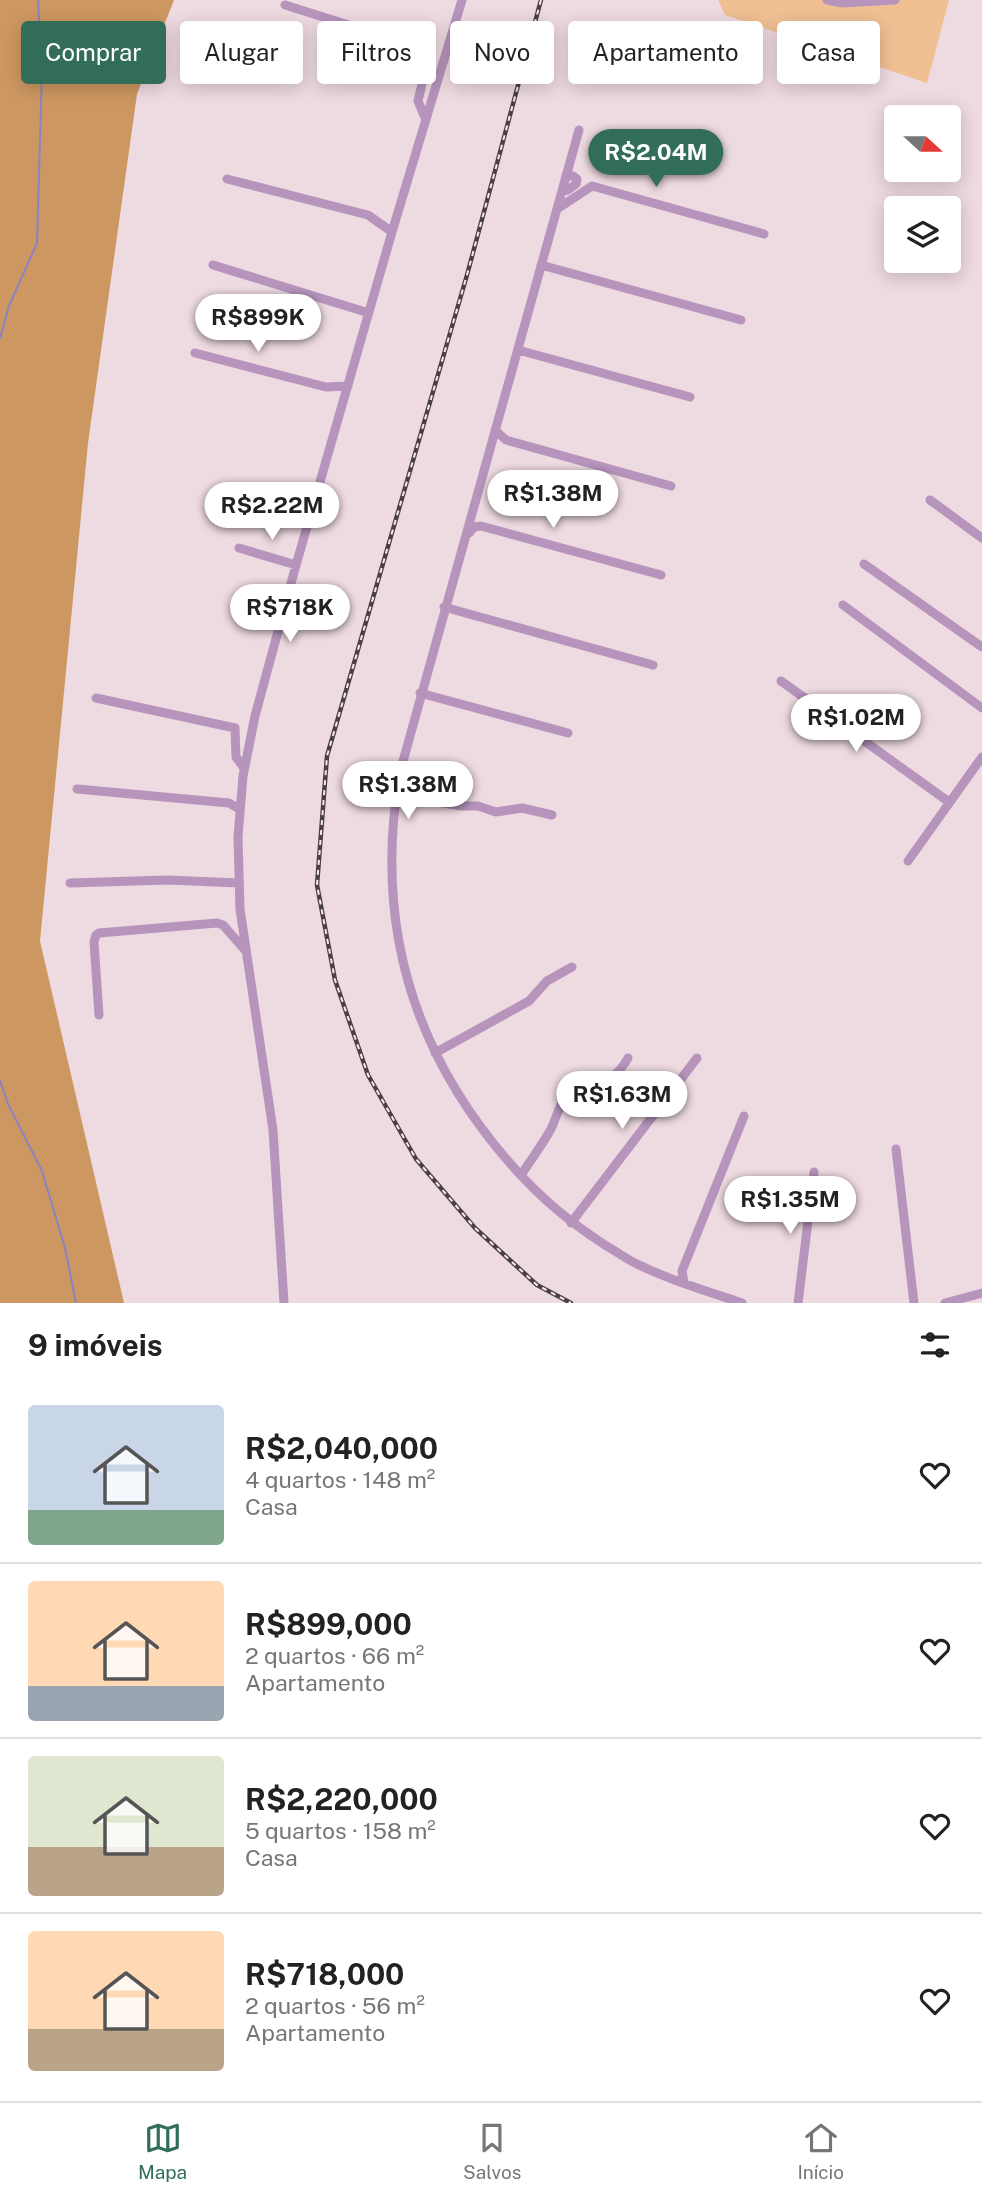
<!DOCTYPE html>
<html lang="pt">
<head>
<meta charset="utf-8">
<style>
	:root { --surface:#fff; --page:#f2f2f2; --text:#222; --muted:#767676; --line:#e0e0e0; --accent:#326d58 }
	body { margin:0; font-family:"Public Sans",sans-serif; background:var(--page); color:var(--text); height:100vh; display:flex; flex-direction:column; font-size:26px; white-space:nowrap }
	* { box-sizing:border-box; margin:0 }
	p { font-size:23px; color:var(--muted) }
	.icon { flex:none; width:38px; height:38px; fill:none; stroke:currentColor; stroke-width:2; stroke-linecap:round; stroke-linejoin:round }
	.map { position:relative; height:1303px; overflow:hidden }
	.panel { display:flex; flex-direction:column; background:var(--surface); flex:1 }
	.panel>* { flex:none }
	.banner { position:absolute; left:21px; top:21px; width:942px; height:63px; display:flex; gap:14px }
	.needle { width:46px; rotate:111deg }
	.tools { position:absolute; left:884px; top:105px; display:grid; gap:14px }
	.tools a { display:grid; place-items:center; width:77px; height:77px; border-radius:7px; background:var(--surface); box-shadow:0 4px 18px #0003; font-size:35px }
	.price { position:absolute; translate:-50% -60px; padding:0 16px; border-radius:24px; background:#fff; color:#222; font-size:23px; line-height:46px; filter:drop-shadow(0 2px 4px #0008) }
	.price::after { content:''; position:absolute; left:50%; top:42px; width:21px; height:16px; margin-left:-10px; background:inherit; clip-path:polygon(0 0,100% 0,50% 100%) }
	.price.active { background:var(--accent); color:#fff }
	ul { padding:0; list-style:none }
	li { display:flex; align-items:center; gap:21px; height:175px; padding:0 28px }
	li+li { border-top:2px solid var(--line) }
	li span { display:grid; place-items:center; flex:none; width:196px; height:140px; border-radius:7px; color:#555 }
	li>.icon { margin-inline-start:auto }
	span .icon { width:84px; height:84px; fill:#fffc; stroke-width:1 }
	li b { font-size:30px }
	h2 { display:flex; justify-content:space-between; align-items:center; height:84px; padding:0 28px; font-size:30px }
	.chip { padding:0 24px; border-radius:7px; background:var(--surface); box-shadow:0 4px 18px #0003; font-size:24px; line-height:63px }
	.chip.active { background:var(--accent); color:#fff }
	.menu { display:flex; justify-content:space-around; align-items:center; height:98px; border-top:2px solid var(--line); background:var(--surface); font-size:19px; color:var(--muted) }
	.menu a { display:grid; justify-items:center; gap:4px }
	.menu .active { color:var(--accent) }
	.map>svg:first-child { display:block }
	.green { fill:#f0c093 }
	.forest { fill:#cd9761 }
	.lines { fill:none; stroke-linecap:round; stroke-linejoin:round }
	.stream { stroke:#8983c4; stroke-width:2 }
	.minor { stroke:#b694bc; stroke-width:9 }
	.rail-casing { stroke:#494042; stroke-width:4.5 }
	.rail { stroke:#fce7ee; stroke-width:2; stroke-dasharray:5; stroke-linecap:butt }
</style>
</head>
<body>
<div class="map">
<svg width="982" height="1303" viewBox="0 0 982 1303">
	<rect width="100%" height="100%" fill="#eedae1"/>
	<path class="green" d="M718,0H949L927,83L725,15Z"/>
	<path class="forest" d="M0,0H174L137,94L88,443L40,941L124,1303H0Z"/>
	<g class="lines">
		<path class="stream" d="M0,338L9,306L37,243L42,72L38,0
			M0,1081L8,1104L42,1171L65,1248L76,1303"/>
		<path class="minor" d="M827,0L842,3L895,0
			M285,5L425,49L429,54L418,101L426,120
			M579,130L400,772C373,924 413,1056 516,1170C544,1201 570,1222 605,1245C616,1251 626,1259 637,1264C670,1280 706,1291 742,1303
			M227,179L368,215L392,232
			M562,191L568,190L576,184L577,179L573,176L566,175
			M557,209L592,186L764,234
			M213,265L369,313
			M541,265L741,320
			M518,350L690,397
			M195,353L326,387L348,386
			M495,430L506,440L671,486
			M930,500L982,538
			M469,533L474,527L481,526L661,575
			M239,548L296,565
			M864,564L982,647
			M843,605L982,708
			M444,607L653,665
			M781,681L949,802
			M420,693L568,733
			M96,698L235,728L236,757L244,768
			M77,789L229,803L239,809
			M396,795L461,806H478L496,812L522,808L552,815
			M908,861L982,757
			M70,883L167,880L239,883
			M99,1015L94,942L96,935L99,933L217,923L223,925L245,950
			M435,1053L529,1001L547,981L572,967
			M896,1149L914,1303
			M521,1175C531,1160 542,1145 551,1129C556,1119 558,1107 565,1099C584,1077 611,1091 628,1058
			M571,1223L697,1058
			M684,1283L682,1271L744,1116
			M284,1303L273,1130L240,909L238,837L243,776L255,716L296,565L392,232L462,0
			M798,1303L814,1172
			M945,1303L982,1293"/>
		<g class="rail-casing">
			<path id="rail" d="M541,0L467,275L327,756L317,885L335,980L368,1075L416,1159L475,1228L537,1285L571,1303"/>
		</g>
		<use href="#rail" class="rail"/>
	</g>
</svg>
<div class="tools">
<a><svg class="needle" viewBox="-14 -14 28 28"><path d="M0-13l5 13h-10z" fill="#e53935"/><path d="M0 13l5-13h-10z" fill="#767676"/></svg></a>
<a><svg class="icon" aria-label="layers" viewBox="0 0 24 24"><path d="M12 4l9 5-9 5-9-5zM3 14l9 5 9-5"/></svg></a>
</div>
<b class="price active" style="left:656px;top:189px">R$2.04M</b>
<b class="price" style="left:258px;top:354px">R$899K</b>
<b class="price" style="left:553px;top:530px">R$1.38M</b>
<b class="price" style="left:272px;top:542px">R$2.22M</b>
<b class="price" style="left:290px;top:644px">R$718K</b>
<b class="price" style="left:856px;top:754px">R$1.02M</b>
<b class="price" style="left:408px;top:821px">R$1.38M</b>
<b class="price" style="left:622px;top:1131px">R$1.63M</b>
<b class="price" style="left:790px;top:1236px">R$1.35M</b>
<div class="banner">
<a class="chip active">Comprar</a>
<a class="chip">Alugar</a>
<a class="chip">Filtros</a>
<a class="chip">Novo</a>
<a class="chip">Apartamento</a>
<a class="chip">Casa</a>
</div>
</div>
<section class="panel">
<h2>9 imóveis<svg class="icon" aria-label="filters" viewBox="0 0 24 24"><path d="M4 7h16M4 17h16"/><circle cx="9" cy="7" r="2"/><circle cx="15" cy="17" r="2"/></svg></h2>
<ul>
<li><span style="background:linear-gradient(#c9d6e8 75%,#7fa58c 0)"><svg class="icon" aria-label="home" viewBox="0 0 24 24"><path d="M3 11l9-7 9 7M6 9v11h12V9"/></svg></span><div><b>R$2,040,000</b><p>4 quartos · 148 m²</p><p>Casa</p></div><svg class="icon" aria-label="heart" viewBox="0 0 24 24"><path d="M12 20l-8-8c-3-5 5-10 8-4 3-6 11-1 8 4z"/></svg></li>
<li><span style="background:linear-gradient(#ffd9b3 75%,#9aa5b1 0)"><svg class="icon" aria-label="home" viewBox="0 0 24 24"><path d="M3 11l9-7 9 7M6 9v11h12V9"/></svg></span><div><b>R$899,000</b><p>2 quartos · 66 m²</p><p>Apartamento</p></div><svg class="icon" aria-label="heart" viewBox="0 0 24 24"><path d="M12 20l-8-8c-3-5 5-10 8-4 3-6 11-1 8 4z"/></svg></li>
<li><span style="background:linear-gradient(#dfe7d0 65%,#b9a48a 0)"><svg class="icon" aria-label="home" viewBox="0 0 24 24"><path d="M3 11l9-7 9 7M6 9v11h12V9"/></svg></span><div><b>R$2,220,000</b><p>5 quartos · 158 m²</p><p>Casa</p></div><svg class="icon" aria-label="heart" viewBox="0 0 24 24"><path d="M12 20l-8-8c-3-5 5-10 8-4 3-6 11-1 8 4z"/></svg></li>
<li><span style="background:linear-gradient(#ffd9b3 70%,#b9a48a 0)"><svg class="icon" aria-label="home" viewBox="0 0 24 24"><path d="M3 11l9-7 9 7M6 9v11h12V9"/></svg></span><div><b>R$718,000</b><p>2 quartos · 56 m²</p><p>Apartamento</p></div><svg class="icon" aria-label="heart" viewBox="0 0 24 24"><path d="M12 20l-8-8c-3-5 5-10 8-4 3-6 11-1 8 4z"/></svg></li>
</ul>
</section>
<nav class="menu">
<a class="active"><svg class="icon" aria-label="map" viewBox="0 0 24 24"><path d="M3 6l6-2 6 2 6-2v14l-6 2-6-2-6 2zM9 4v14M15 6v14"/></svg>Mapa</a>
<a><svg class="icon" aria-label="saved" viewBox="0 0 24 24"><path d="M7 4h10v16l-5-4-5 4z"/></svg>Salvos</a>
<a><svg class="icon" aria-label="home" viewBox="0 0 24 24"><path d="M3 11l9-7 9 7M6 9v11h12V9"/></svg>Início</a>
</nav>
</body>
</html>
